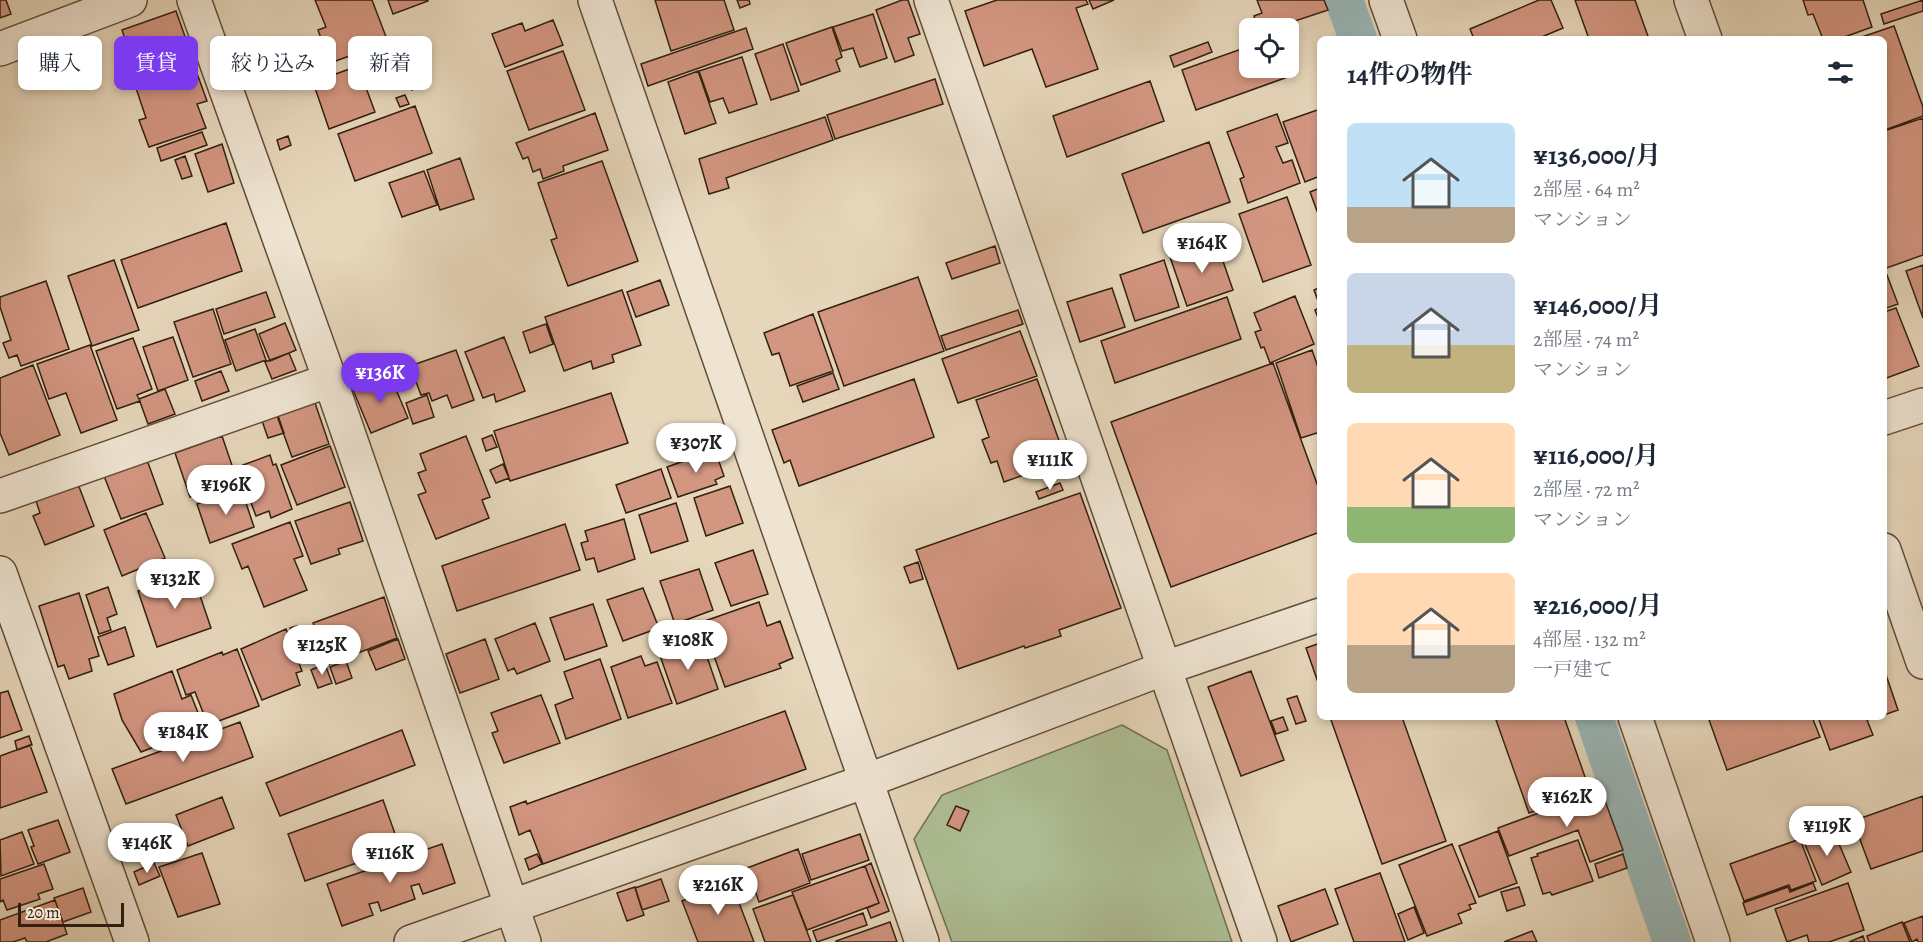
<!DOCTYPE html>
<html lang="ja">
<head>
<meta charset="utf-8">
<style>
	:root { --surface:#fff; --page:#f6f6f7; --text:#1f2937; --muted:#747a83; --accent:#7c3aed }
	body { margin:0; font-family:Alegreya,"Noto Serif JP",serif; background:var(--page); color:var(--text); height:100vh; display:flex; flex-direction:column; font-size:22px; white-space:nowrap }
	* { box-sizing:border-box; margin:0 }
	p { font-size:20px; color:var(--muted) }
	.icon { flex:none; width:33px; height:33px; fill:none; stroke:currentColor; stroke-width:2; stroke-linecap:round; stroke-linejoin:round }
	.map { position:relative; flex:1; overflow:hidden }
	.panel { position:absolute; left:1317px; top:36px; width:570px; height:684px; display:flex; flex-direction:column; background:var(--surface); border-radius:9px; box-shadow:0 3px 9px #0003 }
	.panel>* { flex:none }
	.top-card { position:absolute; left:18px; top:36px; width:570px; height:54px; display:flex; gap:12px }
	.tools { position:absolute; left:1239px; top:18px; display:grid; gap:12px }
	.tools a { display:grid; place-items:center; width:60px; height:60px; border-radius:9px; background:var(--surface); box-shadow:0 3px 9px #0003; font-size:30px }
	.scale { position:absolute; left:18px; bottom:15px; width:106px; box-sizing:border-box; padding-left:6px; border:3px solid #332010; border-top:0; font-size:16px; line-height:21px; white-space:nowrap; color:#332010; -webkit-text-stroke:4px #efe4d2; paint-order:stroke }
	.price { position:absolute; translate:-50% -51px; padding:0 14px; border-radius:21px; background:#fff; color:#222; font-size:20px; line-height:39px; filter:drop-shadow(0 2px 3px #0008) }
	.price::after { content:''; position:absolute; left:50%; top:36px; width:18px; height:14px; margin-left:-9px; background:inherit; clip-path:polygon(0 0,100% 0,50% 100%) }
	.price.selected { background:var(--accent); color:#fff }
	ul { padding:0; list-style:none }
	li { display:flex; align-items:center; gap:18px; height:150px; padding:0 30px }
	li span { display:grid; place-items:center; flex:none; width:168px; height:120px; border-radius:9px; color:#555 }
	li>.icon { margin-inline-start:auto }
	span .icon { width:72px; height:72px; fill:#fffc; stroke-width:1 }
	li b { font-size:26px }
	h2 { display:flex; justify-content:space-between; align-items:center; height:72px; padding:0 30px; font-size:26px }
	.chip { padding:0 21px; border-radius:9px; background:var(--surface); box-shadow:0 3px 9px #0003; font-size:21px; line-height:54px }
	.chip.selected { background:var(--accent); color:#fff }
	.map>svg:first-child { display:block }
	.park { fill:#aebf95; stroke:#707052; stroke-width:1.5 }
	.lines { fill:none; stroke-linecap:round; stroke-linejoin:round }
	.canal { stroke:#99b7b8; stroke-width:38 }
	.building { fill:#d39681; stroke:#332010; stroke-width:1.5 }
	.minor-casing { stroke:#604e3a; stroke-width:36 }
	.minor { stroke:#efe4d2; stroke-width:33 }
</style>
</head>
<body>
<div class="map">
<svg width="1923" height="942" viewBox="0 0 1923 942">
	<rect width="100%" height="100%" fill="#e6d6ba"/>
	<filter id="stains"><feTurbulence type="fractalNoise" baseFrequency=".00333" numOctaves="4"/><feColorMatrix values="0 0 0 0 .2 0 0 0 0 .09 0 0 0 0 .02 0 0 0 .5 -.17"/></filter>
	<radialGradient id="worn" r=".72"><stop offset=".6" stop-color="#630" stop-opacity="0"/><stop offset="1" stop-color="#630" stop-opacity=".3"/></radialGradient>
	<path class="park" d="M1122,725L1167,750L1232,942H952L914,839L942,795Z"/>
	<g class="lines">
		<path class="canal" d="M1344,0L1358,39
			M1594,717L1672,942"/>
	</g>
	<path class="building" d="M0,0H6L11,14L0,18Z
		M315,0H372L388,42L333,62L330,53L327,55L318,30L326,27Z
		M388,0H428V1L393,14Z
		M655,0H724L734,30L671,51Z
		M737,0H749L750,4L740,8Z
		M902,0H908L920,34L908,38L914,55L895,62L876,10Z
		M997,0H1086L1088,4L1076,8L1098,69L1046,87L1032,49L984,66L965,11Z
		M1089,0H1114L1093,9Z
		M1257,0H1324L1328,10L1274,28H1258L1254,16L1262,13Z
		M1539,0H1551L1563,28L1537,39H1474L1470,29Z
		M1575,0H1635L1649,39H1589Z
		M1803,0H1863L1872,27L1839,39H1823L1813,14L1808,15Z
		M1923,0V11L1884,24L1881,14Z
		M176,11L189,48L168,56L170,63L137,74L122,30Z
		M873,14L887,58L860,67L853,48L842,51L833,27Z
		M553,20L563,45L505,67L492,34L522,23L525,31Z
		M1894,26L1923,107V116L1885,130L1884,39H1856Z
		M832,27L842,57L836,60L840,71L801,85L786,43Z
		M746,28L753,49L648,86L641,64Z
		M1208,42L1212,52L1174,67L1170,56Z
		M783,44L799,91L771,100L755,54Z
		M1250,46V68H1288V55L1296,74L1196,110L1182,70Z
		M563,51L585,110L529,130L507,71Z
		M417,55L423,67L415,71L421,86L412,90L403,68L412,64L410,58Z
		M191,57L207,101L197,104L206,128L149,147L139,120L146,118L135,85L146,81L144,73Z
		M742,57L757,104L729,113L723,98L710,102L699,71Z
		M358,66L375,112L329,129L313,82Z
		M698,71L716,123L685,134L668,82Z
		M935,79L943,104L835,139L827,115Z
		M1150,81L1164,121L1067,157L1053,116Z
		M405,95L409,104L400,107L396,98Z
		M415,106L432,153L355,181L338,134Z
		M1320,109V176L1305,182L1283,122Z
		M595,113L608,150L563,166L564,171L543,179L540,169L533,172L528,157L523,159L516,143Z
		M1277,114L1288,143L1276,147L1283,163L1292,160L1300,183L1248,203L1240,179L1244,177L1227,132Z
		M825,117L833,140L726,178L729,188L709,194L699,159Z
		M1923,118V255L1884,269V131Z
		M202,132L207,145L161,161L157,148Z
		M288,136L291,145L280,150L277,140Z
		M1209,142L1230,202L1143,233L1122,174Z
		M222,144L234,183L208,192L195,154Z
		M185,156L192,176L182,179L175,160Z
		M460,158L474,199L440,210L427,170Z
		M602,161L638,261L568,286L551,240L557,238L538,183Z
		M424,171L437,205L402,217L389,183Z
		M1320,188V219L1310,192Z
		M1287,197L1311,265L1263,282L1239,214Z
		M226,223L242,271L138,308L121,260Z
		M1216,241L1233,290L1187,306L1170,257Z
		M995,246L1000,263L952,279L946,263Z
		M114,260L139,330L92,346L68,276Z
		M1164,260L1179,307L1135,321L1120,275Z
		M1923,265V318L1906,271Z
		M1887,275L1898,304L1884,309V276Z
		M918,277L944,351L844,386L818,312Z
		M660,280L669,305L636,317L627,292Z
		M46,281L69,349L21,366L17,355L9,358L3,343L11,340L0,307V297Z
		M1320,287V306L1314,290Z
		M1112,288L1125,327L1080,342L1067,302Z
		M622,290L641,345L612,355L614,362L593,369L591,361L564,371L545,317Z
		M266,292L275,317L224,334L216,309Z
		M1295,296L1314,344L1270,363L1264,347L1261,348L1255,332L1261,330L1254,313Z
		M1227,297L1241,339L1115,383L1101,341Z
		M1320,307V323L1315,310Z
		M1896,308L1919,366L1884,379V312Z
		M213,309L231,364L193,377L174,322Z
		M1018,310L1023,324L946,350L941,336Z
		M813,314L833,371L790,386L779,353L772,355L764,333Z
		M285,323L296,350L270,361L259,334Z
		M546,324L553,344L530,353L523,332Z
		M255,329L266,360L236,371L225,340Z
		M1020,331L1037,376L958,403L942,359Z
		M173,337L188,380L158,391L143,347Z
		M504,337L525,391L496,402L494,394L483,398L465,352Z
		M133,338L152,389L137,395L140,401L117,409L96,351Z
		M90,345L117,420L81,433L66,393L49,399L37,364Z
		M456,350L474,400L452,408L447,395L432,401L429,393L421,395L410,366Z
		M1312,350L1320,373V432L1301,438L1276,363Z
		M289,353L296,370L272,379L265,362Z
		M1273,363L1320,492V532L1171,587L1111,422Z
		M33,365L60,435L9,455L0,433V378Z
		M221,371L229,391L202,401L195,381Z
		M833,373L839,389L803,402L797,386Z
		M390,375L408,418L371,433L353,390Z
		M914,379L934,437L799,486L790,460L784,463L772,430Z
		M1037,379L1066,460L1004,482L997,461L991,463L982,440L989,437L976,400Z
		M165,389L175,414L148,424L139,399Z
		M611,393L628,443L510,481L494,431Z
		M427,395L434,417L413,424L406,403Z
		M314,400L329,444L292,457L276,413Z
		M276,410L284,433L268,438L260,415Z
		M492,435L497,447L486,451L482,439Z
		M222,436L237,480L190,497L175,453Z
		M466,436L490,497L482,500L489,518L436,539L418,495L426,492L418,473L426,470L420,454Z
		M330,446L345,487L297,505L281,465Z
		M715,450L724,476L715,480L717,484L678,497L667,467Z
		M270,455L273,465L276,464L292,509L271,518L269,511L256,516L244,484L249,482L243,465Z
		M147,460L163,504L121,519L104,476Z
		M503,464L509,478L496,483L490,470Z
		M661,469L671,498L626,513L616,485Z
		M1060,483L1063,490L1039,499L1036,492Z
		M78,484L94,526L45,545L33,516L40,513L36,501Z
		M730,486L743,523L706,536L694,498Z
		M241,488L254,527L210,543L197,504Z
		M1080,493L1121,608L1059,630L1061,636L1025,648L1024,646L958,669L916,550Z
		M350,502L363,541L338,549L340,554L311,564L295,521Z
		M676,503L688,541L651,553L639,515Z
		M146,513L165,558L122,576L104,530Z
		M624,519L635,559L598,572L594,558L586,560L581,543L588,541L585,531Z
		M290,522L303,556L294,559L307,590L264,607L248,566L242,569L232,544Z
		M565,524L580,570L457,611L442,566Z
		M753,550L768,594L731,606L715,563Z
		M918,562L923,579L910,583L904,567Z
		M699,569L713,610L675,624L660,581Z
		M192,572L211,628L157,647L138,591Z
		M108,587L117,614L107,618L111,630L99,634L86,595Z
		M643,588L659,628L623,641L607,600Z
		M79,593L99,656L89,659L92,671L69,679L64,665L58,667L39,606Z
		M384,597L397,638L329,664L313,623Z
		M759,602L767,626L780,621L793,658L779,664L781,668L725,687L702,622Z
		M593,604L607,646L565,660L550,618Z
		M535,623L550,661L517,674L514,668L508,671L495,639Z
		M297,626L305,647L298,649L290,628Z
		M125,627L134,656L108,665L98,637Z
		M286,629L302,671L296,673L300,685L262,700L241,649Z
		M398,639L405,659L376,670L368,651Z
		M485,639L499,679L460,693L446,654Z
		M684,641L688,650L703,645L718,689L677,704L658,650Z
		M1320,643V688L1306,648Z
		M237,649L259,706L208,725L195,692L186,695L177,670L222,652L223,655Z
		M641,656L645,666L657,662L672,703L628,718L611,667Z
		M600,659L621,719L566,739L555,705L573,698L564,672Z
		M346,661L352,678L336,684L330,667Z
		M325,664L332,683L318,688L311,670Z
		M1884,669L1898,710L1884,715Z
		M172,671L182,699L191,695L204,728L141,752L122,720L114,694Z
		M1251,671L1284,760L1241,776L1208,687Z
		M8,691L22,730L0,738V693Z
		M541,695L560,743L504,763L492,733L498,731L491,713Z
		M1297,696L1306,721L1296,724L1287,699Z
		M785,711L806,769L543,864L530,830L519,835L510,807L526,801L527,804Z
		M1283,717L1288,730L1276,734L1271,721Z
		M1330,717H1402L1446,841L1382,864Z
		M1495,717H1564L1590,791L1529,813Z
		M1708,717H1812L1820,737L1727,770Z
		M1818,717H1877L1867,720L1873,735L1830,750Z
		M240,722L253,757L126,804L112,769Z
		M402,730L415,765L280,816L266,783Z
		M29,736L32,745L17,750L15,741Z
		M30,745L47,792L0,808V756Z
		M1601,790L1623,850L1590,862L1578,830L1509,856L1498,828Z
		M1923,796V851L1871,869L1853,821Z
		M222,797L234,828L188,846L176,815Z
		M383,800L400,848L305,881L288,834Z
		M956,806L969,811L960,831L947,825Z
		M58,820L70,852L38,864L31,847L34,846L28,830Z
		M1833,830L1851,872L1822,885L1804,842Z
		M1498,831L1517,883L1479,897L1459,846Z
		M22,832L34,864L1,876L0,840Z
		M860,834L869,860L811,880L802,854Z
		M1800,839L1816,881L1791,890L1789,885L1744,901L1730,864Z
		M1578,840L1593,881L1552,895L1550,892L1543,894L1531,858L1538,856L1537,854Z
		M442,844L455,883L423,894L419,884L411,886L415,899L381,911L378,902L369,904L373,915L342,926L327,884Z
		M1452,844L1476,903L1469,905L1471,909L1458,914L1462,923L1427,936L1399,865Z
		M798,849L810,883L759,902L747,868Z
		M202,853L220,904L178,917L159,867Z
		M537,854L542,864L529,870L525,859Z
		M1623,854L1627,868L1599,878L1595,864Z
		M154,863L160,876L139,885L134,872Z
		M871,863L889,911L871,918L867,908L879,903L865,866Z
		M44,864L53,889L38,894L40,899L7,910L3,900L0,902V879Z
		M865,866L879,903L807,930L792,892Z
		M1380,873L1405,942H1354L1335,889Z
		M661,879L669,901L642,910L635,888Z
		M731,882L754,942H698L682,901Z
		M1813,883L1816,890L1747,915L1743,903L1788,887L1790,892Z
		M1848,883L1864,930L1829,942H1809L1807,935L1787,942L1775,909Z
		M635,887L644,915L627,921L617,893Z
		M1519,887L1525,905L1507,911L1501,892Z
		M83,888L91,912L63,922L54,898Z
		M1325,889L1338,924L1291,942L1278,906Z
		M793,895L811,942H765L753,909Z
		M55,900L67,934L46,942H27L25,938L13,942H0V920Z
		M1414,907L1424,933L1408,940L1398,914Z
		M863,913L867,925L817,942L813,931Z
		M1923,916V942H1918L1917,939L1912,942L1904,923Z
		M890,922L897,942H836V941Z
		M1902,922L1910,942H1869L1867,936Z
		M1532,931L1537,942H1504Z
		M1863,936L1865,942H1849Z"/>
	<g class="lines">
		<g class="minor-casing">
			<path id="minor" d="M194,0L330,380L524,942
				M595,0L922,942
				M931,0L1260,942
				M1386,0L1400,39
				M1691,0L1705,39
				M0,49L130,0
				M1884,418L1923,405
				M0,496L330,380
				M1884,550L1923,662
				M0,573L132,942
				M1635,717L1713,942
				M411,942L866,781L1165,668L1320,615"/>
		</g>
		<use href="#minor" class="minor"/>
	</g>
	<rect width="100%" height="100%" filter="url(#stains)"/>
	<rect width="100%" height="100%" fill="url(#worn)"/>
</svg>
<div class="tools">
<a><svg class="icon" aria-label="locate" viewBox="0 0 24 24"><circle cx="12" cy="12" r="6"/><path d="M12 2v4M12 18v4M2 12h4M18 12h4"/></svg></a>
</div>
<div class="scale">20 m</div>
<b class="price" style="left:1202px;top:274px">¥164K</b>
<b class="price selected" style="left:380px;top:404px">¥136K</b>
<b class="price" style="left:696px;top:474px">¥307K</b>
<b class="price" style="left:1050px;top:491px">¥111K</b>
<b class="price" style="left:226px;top:516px">¥196K</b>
<b class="price" style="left:175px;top:610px">¥132K</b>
<b class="price" style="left:688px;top:671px">¥108K</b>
<b class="price" style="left:322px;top:676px">¥125K</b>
<b class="price" style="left:183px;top:763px">¥184K</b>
<b class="price" style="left:1567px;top:828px">¥162K</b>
<b class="price" style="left:1827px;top:857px">¥119K</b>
<b class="price" style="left:147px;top:874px">¥146K</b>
<b class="price" style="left:390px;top:884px">¥116K</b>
<b class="price" style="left:718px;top:916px">¥216K</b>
<div class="top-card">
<a class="chip">購入</a>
<a class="chip selected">賃貸</a>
<a class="chip">絞り込み</a>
<a class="chip">新着</a>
</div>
<section class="panel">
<h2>14件の物件<svg class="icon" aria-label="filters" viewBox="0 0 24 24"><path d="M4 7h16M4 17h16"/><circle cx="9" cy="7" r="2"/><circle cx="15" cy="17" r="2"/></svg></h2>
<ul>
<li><span style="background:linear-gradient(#bfe0f5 70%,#b9a48a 0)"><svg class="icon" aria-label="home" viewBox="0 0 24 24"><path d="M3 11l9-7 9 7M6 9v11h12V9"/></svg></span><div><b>¥136,000/月</b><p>2部屋 · 64 m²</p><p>マンション</p></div></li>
<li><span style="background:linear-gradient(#c9d6e8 60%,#c2b280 0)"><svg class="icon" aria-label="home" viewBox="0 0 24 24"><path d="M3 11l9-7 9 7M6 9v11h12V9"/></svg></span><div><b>¥146,000/月</b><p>2部屋 · 74 m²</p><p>マンション</p></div></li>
<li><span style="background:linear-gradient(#ffd9b3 70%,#8fb573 0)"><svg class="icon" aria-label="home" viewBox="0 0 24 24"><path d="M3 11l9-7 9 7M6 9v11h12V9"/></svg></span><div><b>¥116,000/月</b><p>2部屋 · 72 m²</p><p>マンション</p></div></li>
<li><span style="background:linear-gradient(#ffd9b3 60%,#b9a48a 0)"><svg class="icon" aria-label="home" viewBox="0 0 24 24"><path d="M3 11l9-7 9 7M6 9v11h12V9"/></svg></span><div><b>¥216,000/月</b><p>4部屋 · 132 m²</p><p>一戸建て</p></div></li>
</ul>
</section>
</div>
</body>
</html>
